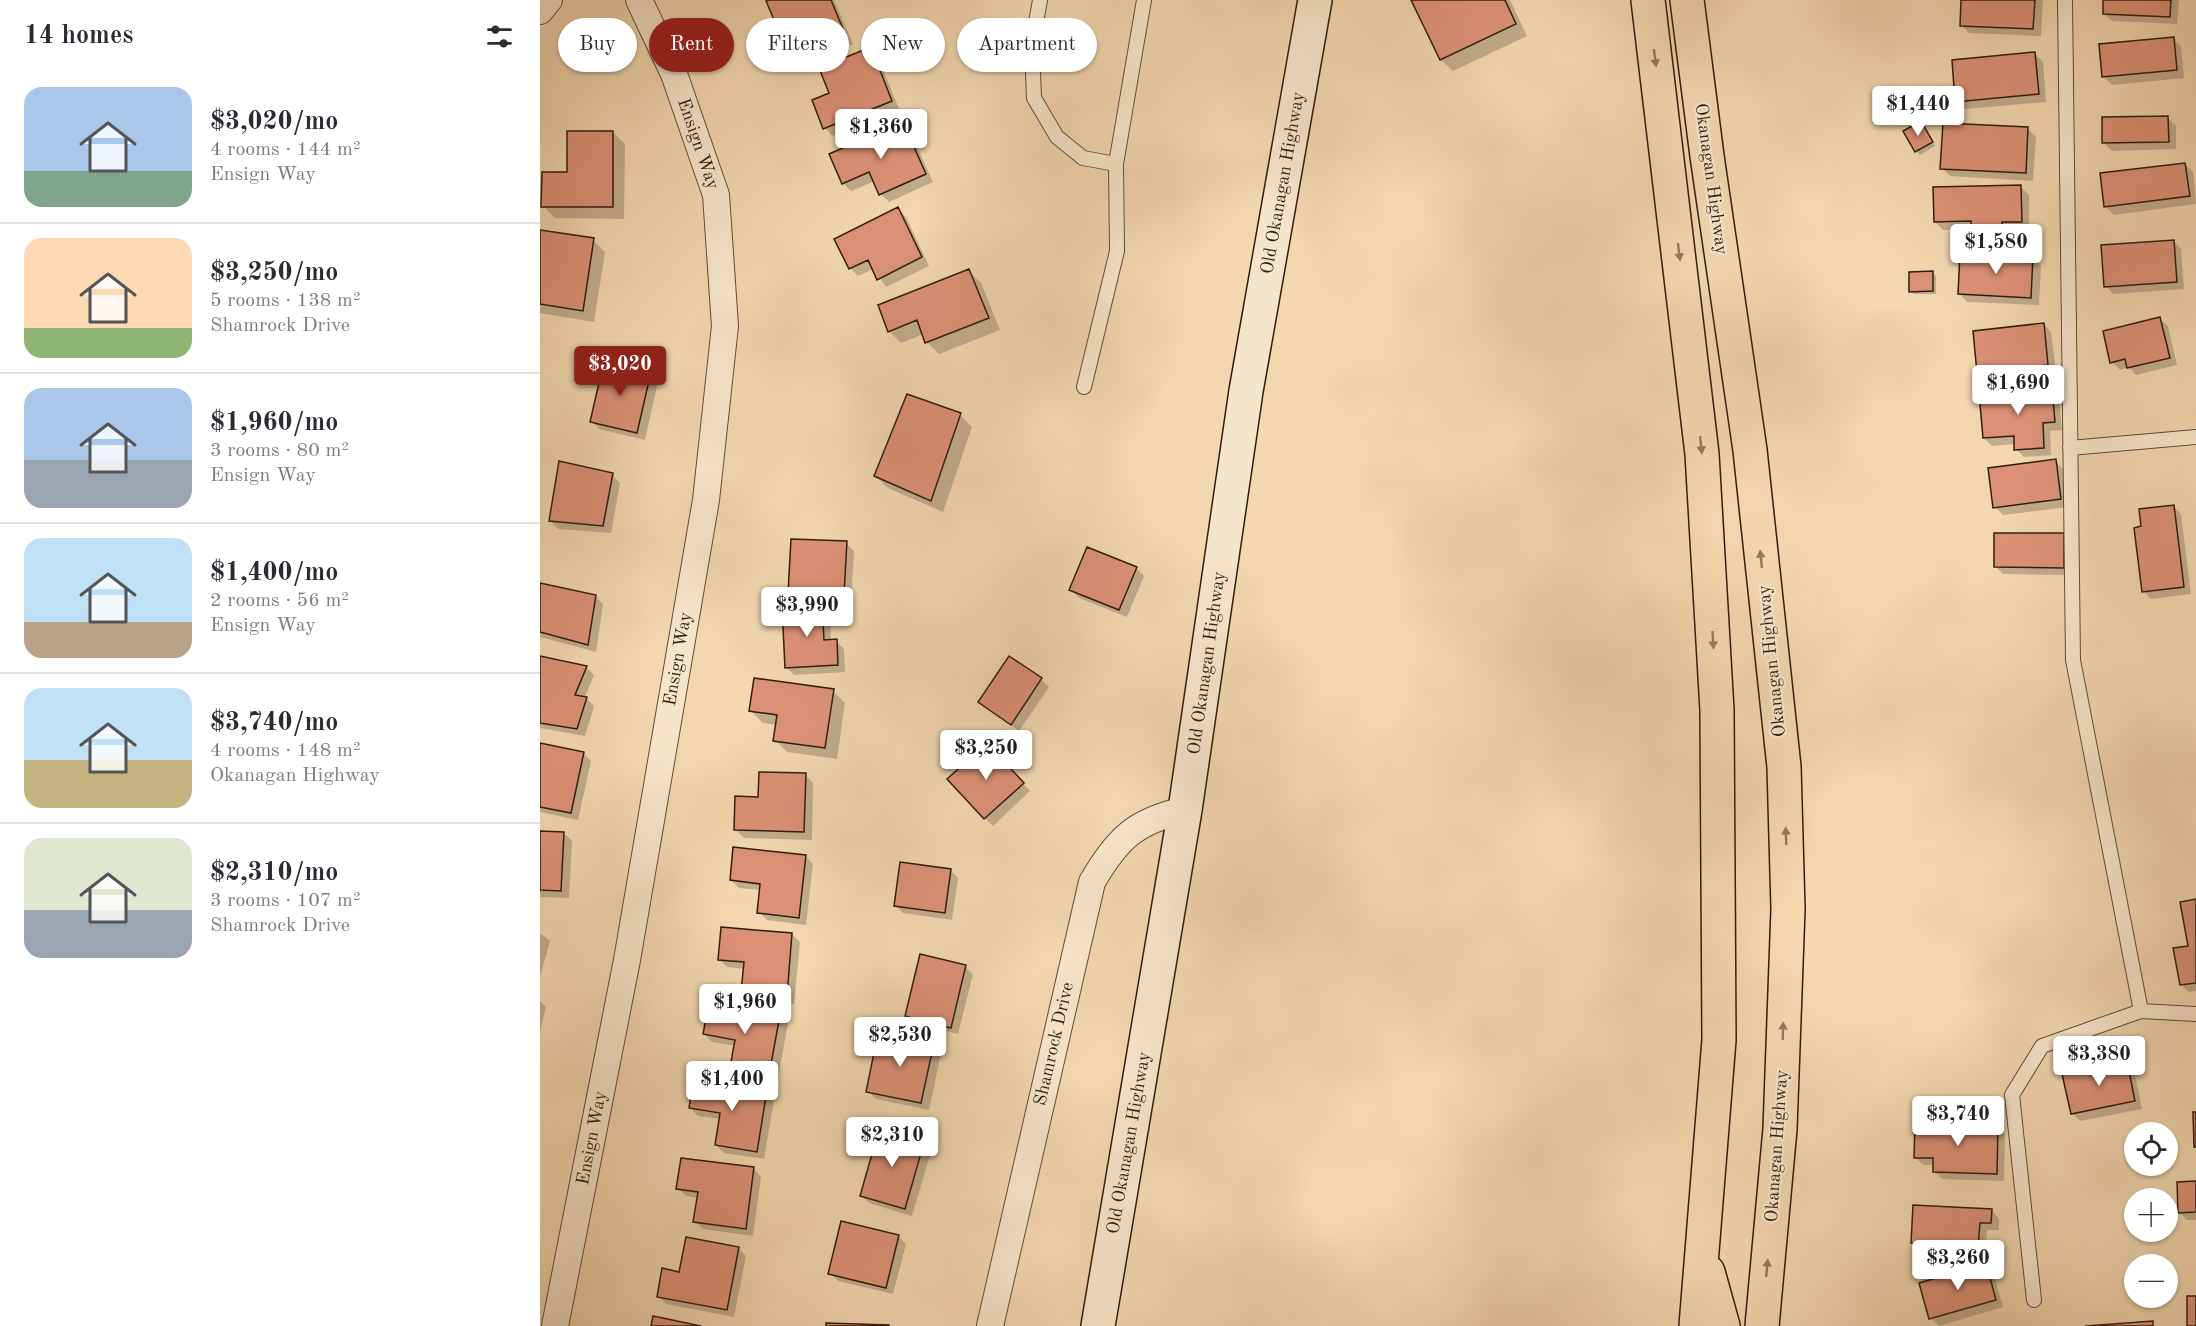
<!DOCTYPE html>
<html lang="en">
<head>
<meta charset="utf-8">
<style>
	:root { --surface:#fff; --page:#f2f2f3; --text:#2b2b33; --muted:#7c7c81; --line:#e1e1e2; --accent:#8f2418 }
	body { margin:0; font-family:"Old Standard TT",serif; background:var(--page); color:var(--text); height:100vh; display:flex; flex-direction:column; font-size:22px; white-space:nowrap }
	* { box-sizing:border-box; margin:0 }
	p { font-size:20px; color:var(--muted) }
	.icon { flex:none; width:33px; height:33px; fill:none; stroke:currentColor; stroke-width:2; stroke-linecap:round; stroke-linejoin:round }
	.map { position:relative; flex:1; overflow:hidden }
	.drawer { display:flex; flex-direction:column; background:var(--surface); width:540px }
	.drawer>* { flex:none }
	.hud { position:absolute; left:18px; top:18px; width:570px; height:54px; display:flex; gap:12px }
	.controls { position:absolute; left:1584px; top:1122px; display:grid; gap:12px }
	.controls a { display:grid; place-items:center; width:54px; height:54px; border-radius:50%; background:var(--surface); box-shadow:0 2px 4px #0004; font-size:30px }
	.price { position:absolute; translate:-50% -51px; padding:0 14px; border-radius:6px; background:#fff; color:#222; font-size:20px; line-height:39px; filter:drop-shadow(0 2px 3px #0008) }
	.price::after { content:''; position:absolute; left:50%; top:36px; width:18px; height:14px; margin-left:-9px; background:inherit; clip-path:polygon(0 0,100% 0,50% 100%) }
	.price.on { background:var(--accent); color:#fff }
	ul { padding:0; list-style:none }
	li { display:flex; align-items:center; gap:18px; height:150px; padding:0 24px }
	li+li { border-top:2px solid var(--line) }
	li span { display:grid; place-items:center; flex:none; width:168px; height:120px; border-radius:18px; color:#555 }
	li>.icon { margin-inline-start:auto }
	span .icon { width:72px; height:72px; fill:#fffc; stroke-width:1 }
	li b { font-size:26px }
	h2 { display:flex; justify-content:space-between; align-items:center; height:72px; padding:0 24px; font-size:26px }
	.tag { padding:0 21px; border-radius:27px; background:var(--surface); box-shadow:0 2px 4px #0004; font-size:21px; line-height:54px }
	.tag.on { background:var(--accent); color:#fff }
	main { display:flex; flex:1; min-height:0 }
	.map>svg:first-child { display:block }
	.shadow { fill:#0003 }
	.building { fill:#dc9176; stroke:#301d0d; stroke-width:1.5 }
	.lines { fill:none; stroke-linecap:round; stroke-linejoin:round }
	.lane-casing { stroke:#604c36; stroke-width:16 }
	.street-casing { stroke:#604c36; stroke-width:28 }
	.secondary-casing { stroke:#301d0d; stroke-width:36 }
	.highway-casing { stroke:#301d0d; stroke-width:36 }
	.lane { stroke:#f7e5cb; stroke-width:14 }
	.street { stroke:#f7e5cb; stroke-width:26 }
	.secondary { stroke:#f7e5cb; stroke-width:33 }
	.highway { stroke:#f2d7af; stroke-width:33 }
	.oneway { fill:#917a5e }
	.labels { text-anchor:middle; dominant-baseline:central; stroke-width:4.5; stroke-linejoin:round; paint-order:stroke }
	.street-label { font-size:18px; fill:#301d0d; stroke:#f7e5cb }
</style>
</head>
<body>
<main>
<section class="drawer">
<h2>14 homes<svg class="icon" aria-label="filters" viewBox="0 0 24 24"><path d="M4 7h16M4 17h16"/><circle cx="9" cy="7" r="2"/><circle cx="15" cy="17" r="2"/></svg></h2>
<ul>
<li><span style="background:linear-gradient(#a9c7e8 70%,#7fa58c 0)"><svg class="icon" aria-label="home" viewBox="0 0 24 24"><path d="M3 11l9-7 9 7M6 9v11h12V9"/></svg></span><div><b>$3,020/mo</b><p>4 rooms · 144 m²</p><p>Ensign Way</p></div></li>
<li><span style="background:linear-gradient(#ffd9b3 75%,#8fb573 0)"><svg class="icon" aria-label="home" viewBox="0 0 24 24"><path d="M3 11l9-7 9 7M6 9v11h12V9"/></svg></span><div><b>$3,250/mo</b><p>5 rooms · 138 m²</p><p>Shamrock Drive</p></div></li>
<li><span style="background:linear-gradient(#a9c7e8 60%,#9aa5b1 0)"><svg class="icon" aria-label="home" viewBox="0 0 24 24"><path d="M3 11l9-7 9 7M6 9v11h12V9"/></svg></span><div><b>$1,960/mo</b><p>3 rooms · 80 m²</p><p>Ensign Way</p></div></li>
<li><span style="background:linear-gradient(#bfe0f5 70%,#b9a48a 0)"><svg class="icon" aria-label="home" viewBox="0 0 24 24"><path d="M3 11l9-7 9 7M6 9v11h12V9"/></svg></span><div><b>$1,400/mo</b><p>2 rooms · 56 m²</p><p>Ensign Way</p></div></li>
<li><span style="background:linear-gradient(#bfe0f5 60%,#c2b280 0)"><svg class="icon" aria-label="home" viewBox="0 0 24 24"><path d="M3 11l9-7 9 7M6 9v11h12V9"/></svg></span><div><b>$3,740/mo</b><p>4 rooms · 148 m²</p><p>Okanagan Highway</p></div></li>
<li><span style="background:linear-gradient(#dfe7d0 60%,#9aa5b1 0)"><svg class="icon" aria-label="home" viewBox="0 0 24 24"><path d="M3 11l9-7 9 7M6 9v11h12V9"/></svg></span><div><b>$2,310/mo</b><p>3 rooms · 107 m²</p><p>Shamrock Drive</p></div></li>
</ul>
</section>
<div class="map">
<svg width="1656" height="1326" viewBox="0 0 1656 1326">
	<rect width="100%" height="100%" fill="#f2d7af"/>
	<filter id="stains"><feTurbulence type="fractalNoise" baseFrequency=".00333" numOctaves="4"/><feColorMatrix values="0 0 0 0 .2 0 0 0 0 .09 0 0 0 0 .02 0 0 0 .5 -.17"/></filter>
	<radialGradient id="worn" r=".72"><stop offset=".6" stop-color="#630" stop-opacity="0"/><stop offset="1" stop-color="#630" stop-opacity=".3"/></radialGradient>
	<path class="shadow" d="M233,0H294L313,44L261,67L253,59Z
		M872,0H970L987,36L913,71L901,60Z
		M1422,0H1503L1501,36L1429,33L1421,25Z
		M1565,0H1639L1637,24L1572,21L1564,14Z
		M1633,39L1641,46L1644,78L1572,85L1564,77Z
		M330,49L338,57L359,109L292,136L285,128L291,94Z
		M1495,54L1503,62L1506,102L1425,109L1417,101Z
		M1628,118L1636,126V149L1572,151L1564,143Z
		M363,124L370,131L393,182L349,202L341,194L335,181L311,191L303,183Z
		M1384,127L1395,146L1380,155L1376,151Z
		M1488,129L1496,137L1493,181L1410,176L1402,168Z
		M73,132L85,144L84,219L15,218L3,206L28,173Z
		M1645,164L1653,172L1656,204L1574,215L1566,207Z
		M1481,187L1489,195V229L1470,230V246H1440L1432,238V229L1403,230L1395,222Z
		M358,209L366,217L389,266L346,287L334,269L318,276L310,268Z
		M0,232L53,240L65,252L54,322L0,313Z
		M1633,241L1641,249L1644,289L1573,294L1566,286Z
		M1493,258L1501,266L1499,305L1427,302L1420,294Z
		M429,271L441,283L460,330L399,354L387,342L384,334L361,343L349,331Z
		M1392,273L1396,276V294H1374L1370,291Z
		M1620,319L1628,326L1637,365L1596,375L1589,367L1580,370L1572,362Z
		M1504,324L1511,332L1516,373L1447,380L1439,372Z
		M110,374L118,382L105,440L59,429L52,421Z
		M1511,389L1519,397L1522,430L1510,431L1511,455L1484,457L1476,449L1475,444L1452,446L1444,438Z
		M367,396L420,415L432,427L403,512L348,488L336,476Z
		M1515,461L1523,469L1528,507L1463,515L1455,507Z
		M72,475L80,483L71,533L18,529L10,521Z
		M1633,506L1641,514L1651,594L1611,599L1603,591V528Z
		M1524,535L1532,543V575L1463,574L1455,566Z
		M306,543L314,551L311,602L258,600L250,592Z
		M596,568L604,576L587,617L539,598L531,590Z
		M0,587L55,596L63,604L56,652L0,637Z
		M282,607L290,615L291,641H296L304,649L305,672L254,675L246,667Z
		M0,657L46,667L54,675L45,697L54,706L45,736L0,728Z
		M501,679L509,687L479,731L440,702Z
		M293,691L305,703L297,759L247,752L235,740L237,725L223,723L211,711Z
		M0,744L43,753L51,761L38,820L0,812Z
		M454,752L490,791L453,826L445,818Z
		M265,775L273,783L272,840L204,838L196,830L219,798Z
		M0,832L24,833L32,841L29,898L0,897Z
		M265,856L273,864L266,925L227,920L219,912L221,890L199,888L191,880Z
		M410,870L418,878L412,920L363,913L355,905Z
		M1656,901V991L1649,992L1641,985L1650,947Z
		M0,933L10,941L0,977Z
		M252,934L260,942L254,1004L211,1000L203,992L205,969L187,967L180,960Z
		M425,967L433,974L418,1034L375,1024L367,1016Z
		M0,1001L6,1007L0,1032Z
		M170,1004L240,1017L248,1024L237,1082L200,1075L192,1067L196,1046L172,1042L164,1034Z
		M393,1045L401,1053L389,1110L336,1099L328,1091Z
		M1587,1062L1594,1070L1602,1109L1540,1121L1532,1113Z
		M226,1092L234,1100L224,1159L184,1153L176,1145L181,1119L158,1116L150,1108Z
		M1457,1126L1465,1134L1464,1181L1402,1179L1394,1171L1395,1165H1383L1375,1157Z
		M384,1141L392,1148L372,1216L329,1203L321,1195Z
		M214,1169L221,1177L213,1236L163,1229L155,1221L158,1198L146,1196L138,1188Z
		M1656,1182V1220H1647L1639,1212Z
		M1452,1211L1459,1219V1230H1447L1445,1254L1381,1251L1373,1243Z
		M358,1236L366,1244L353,1294L298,1281L290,1273Z
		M198,1248L206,1256L194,1317L126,1304L118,1296L141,1274Z
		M1445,1265L1453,1273L1463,1307L1399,1326L1391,1318Z"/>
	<path class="building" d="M229,0H291L306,36L251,60L226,1Z
		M871,0H965L976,24L900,60Z
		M1421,0H1495L1493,29L1420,26Z
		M1563,0H1631L1630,17L1563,14Z
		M1634,37L1637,70L1562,77L1559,44Z
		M331,47L352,101L283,129L272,100L289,93L279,68Z
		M1495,52L1499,94L1415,102L1412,60Z
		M1628,116L1629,142L1562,143V117Z
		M1381,121L1393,142L1375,152L1363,131Z
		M363,122L386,174L339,195L329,172L302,184L289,154Z
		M1403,123L1488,127L1486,173L1400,169Z
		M27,131H73V207H1L2,172H27Z
		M1645,163L1650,196L1564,207L1560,173Z
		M1481,185L1482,222H1462L1463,238L1431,239V221L1394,222L1393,187Z
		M358,207L382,257L337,280L328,260L309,269L294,239Z
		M0,230L54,238L43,311L0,304Z
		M1634,240L1637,282L1564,287L1561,245Z
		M1420,253L1493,256L1491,298L1418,294Z
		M429,269L449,318L385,343L377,320L348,332L338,305Z
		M1393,271V291L1369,292V272Z
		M1620,317L1630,358L1587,368L1585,359L1570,363L1563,331Z
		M1504,323L1508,365L1437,373L1433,331Z
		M64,361L111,372L97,433L50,422Z
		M1512,387L1515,422L1503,423L1504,448L1474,450V436L1443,438L1439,393Z
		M367,394L421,413L391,501L334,476Z
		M1516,459L1521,499L1453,508L1448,468Z
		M19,461L73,473L63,526L9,521Z
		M1634,505L1644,587L1602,592L1594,528L1601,526L1599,509Z
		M1454,533H1524V568L1454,567Z
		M251,539L307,541L304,595L248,593Z
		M547,547L597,567L579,610L529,590Z
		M0,583L56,595L48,645L0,632Z
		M282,605L284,640L297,639L298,665L245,668L242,607Z
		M0,656L47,666L35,695L47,697L37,729L0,723Z
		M469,656L502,678L471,725L438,702Z
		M214,678L294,689L285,748L233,741L237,715L209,711Z
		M0,743L44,752L31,813L0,807Z
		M447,743L484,783L444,819L407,779Z
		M219,772L266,773L264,832L194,830L195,796L218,797Z
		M0,831L24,832L21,891L0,890Z
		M193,847L266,855L259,918L217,913L220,884L190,880Z
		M360,862L411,869L405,913L354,906Z
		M1656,899V983L1640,985L1633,948L1648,946L1640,902Z
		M181,927L252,933L247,996L201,992L204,962L178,960Z
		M380,954L426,965L411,1028L365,1016Z
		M169,1002L240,1015L229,1075L190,1067L195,1040L163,1034Z
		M338,1033L394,1043L381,1103L326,1092Z
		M1587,1061L1595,1101L1531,1114L1522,1074Z
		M154,1078L227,1090L217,1152L175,1145L180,1113L149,1108Z
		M1653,1112H1656V1147H1654Z
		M1375,1122L1458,1124L1457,1174L1393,1172V1158H1374Z
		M340,1126L385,1139L365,1209L320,1196Z
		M141,1158L214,1167L206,1229L153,1222L158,1192L136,1189Z
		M1656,1181V1212L1638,1213L1637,1182Z
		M1373,1205L1452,1209L1451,1223H1440L1438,1247L1371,1243Z
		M301,1221L359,1235L346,1288L288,1274Z
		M146,1237L199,1247L187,1310L117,1297L122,1268L139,1272Z
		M1446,1263L1456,1300L1389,1319L1379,1283Z
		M1647,1296H1656V1326H1647Z
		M113,1316L161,1326H111Z
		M1613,1321V1326H1545Z
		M286,1323L349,1325V1326H286Z"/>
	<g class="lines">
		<g class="lane-casing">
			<path id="lane" d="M500,0L492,45L494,98L517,137L543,158L576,164L604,0
				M1525,0L1533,660L1601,1011
				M544,387L577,251L576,164
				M1530,448L1656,437
				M1494,1300L1472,1095L1502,1046L1601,1011L1656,1014"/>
		</g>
		<g class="street-casing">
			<path id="street" d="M0,11L9,0
				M15,1326L87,960L166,500L185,326L176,195L134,74L99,0
				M450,1326L552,882C577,839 595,821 645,810"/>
		</g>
		<g class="secondary-casing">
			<path id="secondary" d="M558,1326L645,810L706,391L775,0"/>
		</g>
		<g class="highway-casing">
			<path id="highway" d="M1108,0L1162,454L1177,710L1179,1040L1156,1326
				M1147,0L1167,156L1210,450L1244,767L1248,909L1240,1129L1222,1326
				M1168,1272L1183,1326"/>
		</g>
		<use href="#lane" class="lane"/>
		<use href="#street" class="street"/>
		<use href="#secondary" class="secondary"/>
		<use href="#highway" class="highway"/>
	</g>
	<defs><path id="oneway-solid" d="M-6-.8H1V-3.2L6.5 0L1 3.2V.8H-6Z" transform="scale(1.5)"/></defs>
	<g class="oneway">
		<use href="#oneway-solid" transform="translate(1115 58) rotate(83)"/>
		<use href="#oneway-solid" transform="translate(1139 252) rotate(83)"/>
		<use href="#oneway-solid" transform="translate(1161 445) rotate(84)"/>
		<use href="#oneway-solid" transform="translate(1221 559) rotate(-96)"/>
		<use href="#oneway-solid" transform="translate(1173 640) rotate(87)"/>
		<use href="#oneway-solid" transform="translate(1246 836) rotate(-92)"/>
		<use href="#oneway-solid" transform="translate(1243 1031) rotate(-88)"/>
		<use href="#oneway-solid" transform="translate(1227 1268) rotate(-85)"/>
	</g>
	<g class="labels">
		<g class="street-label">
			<text transform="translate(158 144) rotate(71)">Ensign Way</text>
			<text transform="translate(1171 179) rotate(82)">Okanagan Highway</text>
			<text transform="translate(743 183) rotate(-80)">Old Okanagan Highway</text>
			<text transform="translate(138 659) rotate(-80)">Ensign Way</text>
			<text transform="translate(1232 661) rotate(-96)">Okanagan Highway</text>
			<text transform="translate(667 663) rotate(-82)">Old Okanagan Highway</text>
			<text transform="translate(514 1044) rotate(-77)">Shamrock Drive</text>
			<text transform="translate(52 1138) rotate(-79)">Ensign Way</text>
			<text transform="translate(589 1143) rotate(-80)">Old Okanagan Highway</text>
			<text transform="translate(1237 1146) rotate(-86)">Okanagan Highway</text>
		</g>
	</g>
	<rect width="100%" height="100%" filter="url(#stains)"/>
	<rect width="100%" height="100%" fill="url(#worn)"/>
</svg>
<div class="controls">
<a><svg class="icon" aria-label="locate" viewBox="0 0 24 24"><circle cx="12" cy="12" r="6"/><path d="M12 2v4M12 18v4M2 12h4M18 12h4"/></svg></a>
<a>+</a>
<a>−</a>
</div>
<b class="price" style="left:1378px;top:137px">$1,440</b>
<b class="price" style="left:341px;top:160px">$1,360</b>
<b class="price" style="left:1456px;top:275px">$1,580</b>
<b class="price on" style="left:80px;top:397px">$3,020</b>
<b class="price" style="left:1478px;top:416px">$1,690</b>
<b class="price" style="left:267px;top:638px">$3,990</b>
<b class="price" style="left:446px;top:781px">$3,250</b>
<b class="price" style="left:205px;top:1035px">$1,960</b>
<b class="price" style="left:360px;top:1068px">$2,530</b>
<b class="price" style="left:1559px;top:1087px">$3,380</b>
<b class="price" style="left:192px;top:1112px">$1,400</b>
<b class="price" style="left:1418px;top:1147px">$3,740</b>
<b class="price" style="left:352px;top:1168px">$2,310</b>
<b class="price" style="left:1418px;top:1291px">$3,260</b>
<div class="hud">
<a class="tag">Buy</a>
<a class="tag on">Rent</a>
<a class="tag">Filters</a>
<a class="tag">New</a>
<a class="tag">Apartment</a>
</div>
</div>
</main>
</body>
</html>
